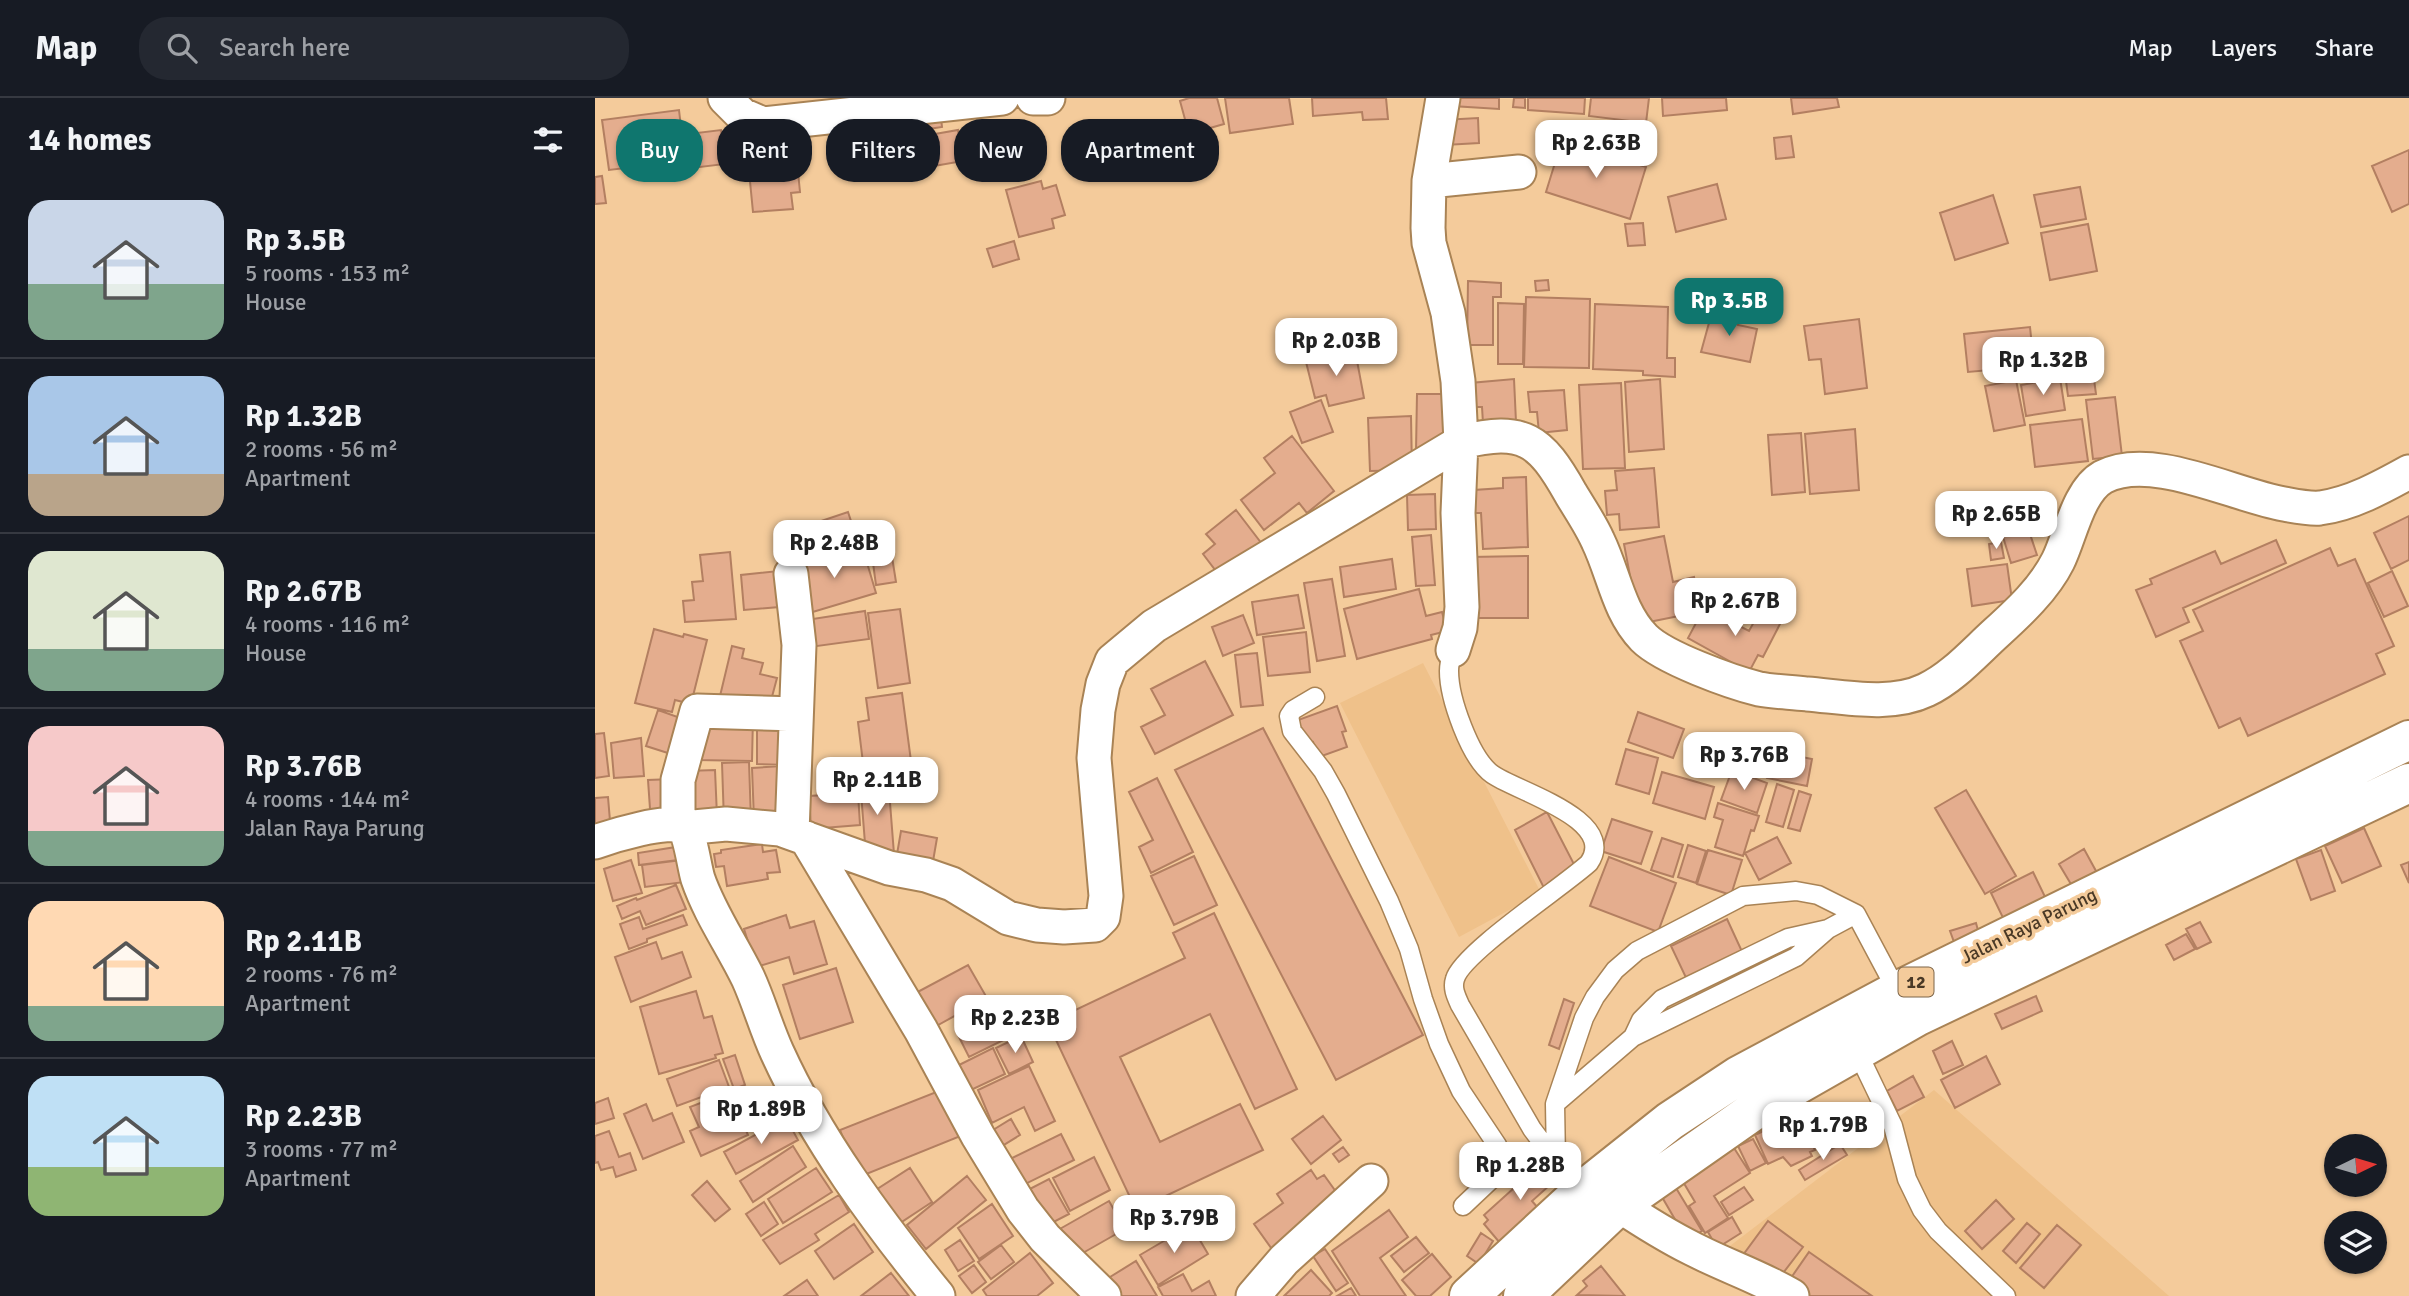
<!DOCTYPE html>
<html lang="en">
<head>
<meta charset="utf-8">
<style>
	:root { --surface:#171b24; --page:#242831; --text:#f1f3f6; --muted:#9ea1a6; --line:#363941; --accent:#0f766e }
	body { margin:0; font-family:Signika,sans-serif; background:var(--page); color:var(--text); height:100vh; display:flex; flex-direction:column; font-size:26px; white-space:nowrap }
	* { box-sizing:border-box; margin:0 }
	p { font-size:23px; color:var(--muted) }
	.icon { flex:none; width:38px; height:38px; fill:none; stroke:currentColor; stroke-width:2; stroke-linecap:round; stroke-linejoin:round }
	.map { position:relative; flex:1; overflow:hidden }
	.panel { display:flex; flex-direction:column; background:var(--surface); width:595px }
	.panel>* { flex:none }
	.guide { position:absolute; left:21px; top:21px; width:665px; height:63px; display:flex; gap:14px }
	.needle { width:46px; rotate:85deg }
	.controls { position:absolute; left:1729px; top:1036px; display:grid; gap:14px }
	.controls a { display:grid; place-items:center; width:63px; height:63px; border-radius:50%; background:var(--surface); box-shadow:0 2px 5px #0004; font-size:35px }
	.price { position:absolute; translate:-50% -60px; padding:0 16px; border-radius:14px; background:#fff; color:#222; font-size:23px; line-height:46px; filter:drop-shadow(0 2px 4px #0008) }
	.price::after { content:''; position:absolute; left:50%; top:42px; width:21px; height:16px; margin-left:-10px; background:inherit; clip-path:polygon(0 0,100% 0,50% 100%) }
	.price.on { background:var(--accent); color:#fff }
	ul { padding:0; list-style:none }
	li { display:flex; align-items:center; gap:21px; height:175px; padding:0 28px }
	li+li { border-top:2px solid var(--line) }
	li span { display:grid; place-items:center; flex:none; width:196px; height:140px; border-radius:21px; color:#555 }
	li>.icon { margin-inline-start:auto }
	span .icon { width:84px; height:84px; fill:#fffc; stroke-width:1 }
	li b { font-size:30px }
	h2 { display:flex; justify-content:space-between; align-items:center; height:84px; padding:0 28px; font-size:30px }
	.chip { padding:0 24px; border-radius:28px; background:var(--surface); box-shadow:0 2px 5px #0004; font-size:24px; line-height:63px }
	.chip.on { background:var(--accent); color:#fff }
	header { display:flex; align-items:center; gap:42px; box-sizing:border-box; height:98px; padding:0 35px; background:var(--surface); border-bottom:2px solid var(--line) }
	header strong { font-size:33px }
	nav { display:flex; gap:38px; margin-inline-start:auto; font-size:24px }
	.search { width:490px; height:63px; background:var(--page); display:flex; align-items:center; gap:18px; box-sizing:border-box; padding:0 24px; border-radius:28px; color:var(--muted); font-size:26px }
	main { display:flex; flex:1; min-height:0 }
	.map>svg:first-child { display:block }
	.built { fill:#efc18a }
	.building { fill:#e4ad8e; stroke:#b37f61; stroke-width:2 }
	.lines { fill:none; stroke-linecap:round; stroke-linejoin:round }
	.service-casing { stroke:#a98355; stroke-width:21 }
	.minor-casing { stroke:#a98355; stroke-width:37 }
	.trunk-casing { stroke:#a98355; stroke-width:42 }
	.service { stroke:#fff; stroke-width:18 }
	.minor { stroke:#fff; stroke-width:33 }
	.trunk { stroke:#fff; stroke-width:38 }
	.labels { text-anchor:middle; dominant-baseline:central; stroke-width:7; stroke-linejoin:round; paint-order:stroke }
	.shield { fill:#f4cb9b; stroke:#7d6549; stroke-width:2 }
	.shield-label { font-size:18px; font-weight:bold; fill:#4a3926 }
	.street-label { font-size:19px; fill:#4a3926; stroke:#f4cb9b }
</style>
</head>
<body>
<header>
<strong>Map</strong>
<div class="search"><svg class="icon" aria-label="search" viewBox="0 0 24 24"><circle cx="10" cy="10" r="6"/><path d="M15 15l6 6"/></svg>Search here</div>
<nav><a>Map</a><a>Layers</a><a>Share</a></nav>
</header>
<main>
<section class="panel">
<h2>14 homes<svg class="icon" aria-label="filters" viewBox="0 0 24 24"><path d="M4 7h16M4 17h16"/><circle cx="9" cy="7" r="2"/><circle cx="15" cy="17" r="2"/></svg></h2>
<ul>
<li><span style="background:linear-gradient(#c9d6e8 60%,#7fa58c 0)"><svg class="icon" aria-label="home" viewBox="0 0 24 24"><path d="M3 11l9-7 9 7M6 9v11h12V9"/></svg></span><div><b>Rp 3.5B</b><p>5 rooms · 153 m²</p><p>House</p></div></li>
<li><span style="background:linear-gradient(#a9c7e8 70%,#b9a48a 0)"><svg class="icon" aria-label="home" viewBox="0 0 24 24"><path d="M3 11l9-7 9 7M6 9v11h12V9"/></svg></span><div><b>Rp 1.32B</b><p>2 rooms · 56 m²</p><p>Apartment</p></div></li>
<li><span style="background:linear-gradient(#dfe7d0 70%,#7fa58c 0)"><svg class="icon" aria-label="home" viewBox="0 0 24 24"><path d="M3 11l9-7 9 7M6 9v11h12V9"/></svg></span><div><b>Rp 2.67B</b><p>4 rooms · 116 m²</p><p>House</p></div></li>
<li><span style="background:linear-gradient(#f6c9c9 75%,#7fa58c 0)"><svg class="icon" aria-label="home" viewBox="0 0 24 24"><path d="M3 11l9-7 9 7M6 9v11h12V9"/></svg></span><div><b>Rp 3.76B</b><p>4 rooms · 144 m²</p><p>Jalan Raya Parung</p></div></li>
<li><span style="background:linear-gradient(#ffd9b3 75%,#7fa58c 0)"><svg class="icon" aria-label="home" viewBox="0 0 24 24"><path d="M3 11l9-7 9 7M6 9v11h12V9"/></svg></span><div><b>Rp 2.11B</b><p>2 rooms · 76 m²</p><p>Apartment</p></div></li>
<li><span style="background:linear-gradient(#bfe0f5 65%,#8fb573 0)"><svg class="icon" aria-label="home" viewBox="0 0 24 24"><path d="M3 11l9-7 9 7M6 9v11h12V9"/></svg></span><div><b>Rp 2.23B</b><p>3 rooms · 77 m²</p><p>Apartment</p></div></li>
</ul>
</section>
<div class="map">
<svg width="1814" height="1198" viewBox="0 0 1814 1198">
	<rect width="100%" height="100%" fill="#f4cb9b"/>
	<path class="built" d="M828,565L946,795L864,839L745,605Z
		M1339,992L1574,1198H1200L1131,1151Z"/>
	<path class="building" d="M594,0H622L629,26L594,36L585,3Z
		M630,0H694L698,26L635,35Z
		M717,0H791L793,21L768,22L767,14L718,18Z
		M858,0H904V11L857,8Z
		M919,0H930V10L918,9Z
		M933,0H990L989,16L933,12Z
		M996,0H1054L1051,25L994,18Z
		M1067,0H1131L1132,12L1068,18Z
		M1196,0H1242L1244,9L1198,16Z
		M84,12L90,63L14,72L7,22Z
		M345,12L347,29L314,34L312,16Z
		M883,20L884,45L850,47L848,22Z
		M126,32L130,66L97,70L93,36Z
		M363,32L368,63L316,72L311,41Z
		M1196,38L1199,59L1181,61L1179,40Z
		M967,42L1051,69L1035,121L951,94Z
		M180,52V60L193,59L194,75L203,74L205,94L196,95L198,111L158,114L153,63L165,62L164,54Z
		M1814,52V106L1797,114L1777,68Z
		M7,78L11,105L0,106V79Z
		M446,83L448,91L461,87L470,117L457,121L459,130L424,139L411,92Z
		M1122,86L1131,121L1081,134L1073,99Z
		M1485,89L1491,121L1446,129L1439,97Z
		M1398,97L1413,145L1360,162L1345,115Z
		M1048,125L1050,147L1033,148L1030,126Z
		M1493,126L1502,173L1455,182L1446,135Z
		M419,143L424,161L398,169L392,151Z
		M953,182L954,192L941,193L940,183Z
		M873,183L906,185V199H898V247H872Z
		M931,199L995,201L994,270L929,269Z
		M903,205L929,206L928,266H903Z
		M1000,206L1073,209L1072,260H1080V279L1048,277V273L998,271Z
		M1117,214L1144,219L1143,227L1162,231L1155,264L1106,254Z
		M1264,221L1272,290L1230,296L1226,261L1214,262L1209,228Z
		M1435,229L1440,277L1407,280L1406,271L1373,274L1369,236Z
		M760,252L769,300L734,308L731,297L720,300L711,264Z
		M1498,274L1501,296L1473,298L1470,276Z
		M1465,280L1470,312L1431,318L1426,287Z
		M919,281L921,324L888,325L887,309H877L875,285Z
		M1065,281L1069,351L1034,354L1030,284Z
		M1421,282L1430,327L1399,333L1390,288Z
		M1026,285L1030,370L988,371L984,287Z
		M969,292L972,332L944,335L942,314H935L933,294Z
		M822,296H849L848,354L821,353Z
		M1520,299L1527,358L1498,361L1491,302Z
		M726,302L738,334L707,345L695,314Z
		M816,318L817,372L775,373L773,320Z
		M1487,321L1493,363L1440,369L1435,327Z
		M1260,331L1264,392L1215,396L1210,336Z
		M1206,335L1210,394L1177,397L1173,337Z
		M697,338L739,393L712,415L704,405L669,432L646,402L680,375L669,360Z
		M1059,370L1064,429L1025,432L1024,416L1012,417L1010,393L1022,392L1020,373Z
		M931,379L933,449L888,451L886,415H880L879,392L908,390V380Z
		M840,396L841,431L813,432L812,397Z
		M641,412L667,446L624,477L608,456L620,446L611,436Z
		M253,414L263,444L195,467L184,437Z
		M1814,418V462L1796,471L1779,435Z
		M1430,421L1442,457L1416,465L1405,429Z
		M836,437L840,487L821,488L817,439Z
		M1069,438L1078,484L1099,479L1105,509L1083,513L1084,518L1044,526L1029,446Z
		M294,440L301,484L281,487L275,443Z
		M1681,442L1691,465L1588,510L1594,524L1561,539L1541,492L1557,486L1555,481L1620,453L1626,466Z
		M1406,444L1409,460L1396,462L1394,446Z
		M267,448L281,495L211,516L196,469Z
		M1735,450L1743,468L1760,461L1799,548L1781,556L1790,576L1653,638L1645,620L1624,630L1585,543L1608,533L1598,512Z
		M135,454L141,521L90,524L88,503L99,502L97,484L108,483L105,457Z
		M933,458V520H876L875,459Z
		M797,461L801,491L749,499L745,469Z
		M1412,466L1417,502L1377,508L1372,471Z
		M193,472L196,508L149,512L146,477Z
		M1797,473L1813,508L1789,519L1773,485Z
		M737,481L750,558L722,563L709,485Z
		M824,491L831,518L847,514L852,533L836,537L837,541L762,561L749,511Z
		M703,497L709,530L662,537L657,504Z
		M1109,510L1154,533L1165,513L1186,524L1168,559L1163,557L1154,574L1093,540Z
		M305,511L315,585L283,590L273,515Z
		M270,513L274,541L215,549L211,522Z
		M648,517L659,545L628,558L617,529Z
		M59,531L88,539L89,536L112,542L96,606L80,602L77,614L40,605Z
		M711,534L715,574L673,578L668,539Z
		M137,548L149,551L147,560L168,565L165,576L182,580L174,610L125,598Z
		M662,555L668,607L646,609L640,557Z
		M610,563L638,617L560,656L546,629L570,617L556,591Z
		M307,595L316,663L284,667L285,671L269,673L263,624L274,622L271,600Z
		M742,608L751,633L747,634L752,649L724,659L718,644L712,646L703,622Z
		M63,612L91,622L79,657L51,648Z
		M1043,614L1089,631L1078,660L1033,644Z
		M104,619H158L157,663L103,662Z
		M162,622H193V667L162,666Z
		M668,630L828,937L741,982L580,672Z
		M9,635L14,678L0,680V636Z
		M46,640L49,678L19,680L16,645Z
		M1031,651L1063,660L1054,696L1021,686Z
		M1176,653L1217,661L1212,688L1172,680Z
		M154,664L156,723L129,724L127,665Z
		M187,668L189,720L159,722L157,670Z
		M120,672L122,718L94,719L92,673Z
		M1137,672L1172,685L1162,715L1126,702Z
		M1067,674L1119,689L1110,721L1058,705Z
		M293,679L299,756L271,758L265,682Z
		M562,680L598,754L556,775L544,749L558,742L534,694Z
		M78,681L81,724L56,725L53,682Z
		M1182,686L1199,692L1188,729L1171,724Z
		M1371,692L1421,778L1390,796L1340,710Z
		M1204,693L1216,697L1205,733L1193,730Z
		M263,695L265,727L216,731L214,698Z
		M13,699L16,735L0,736V700Z
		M1123,705L1164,718L1159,733L1156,732L1148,758L1120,749L1128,722L1119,719Z
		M952,714L982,772L949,790L920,732Z
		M1017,721L1057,734L1046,766L1006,753Z
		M1769,730L1786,768L1747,785L1730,748Z
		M306,733L342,740L337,769L301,762Z
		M1182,739L1196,765L1164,782L1150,755Z
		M1067,740L1088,747L1078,779L1056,772Z
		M167,746L168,754L181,752L185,774L172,775L173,781L132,788L129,768L121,769L119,756L126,755V752Z
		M1093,747L1111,753L1101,785L1083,779Z
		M81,749L83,762L44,767L43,755Z
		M1489,751L1507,784L1483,798L1464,766Z
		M1113,752L1147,762L1136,797L1102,786Z
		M1726,752L1740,793L1716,802L1701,761Z
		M599,758L622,807L579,827L556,778Z
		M1014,759L1081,785L1063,834L995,808Z
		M36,762L47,795L18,803L9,771Z
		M87,762L90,784L50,789L47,767Z
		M1814,764V785L1806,767Z
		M1438,774L1453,805L1411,826L1396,795Z
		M81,787L91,811L51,827L45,813L27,821L22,808L41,800L42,802Z
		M619,815L702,991L660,1011L615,916L525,959L565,1044L645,1006L668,1052L541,1112L453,925L590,860L578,835Z
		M88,817L92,827L52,841V844L34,851L25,826L44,819L48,831Z
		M191,817L195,830L219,823L232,866L199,876L194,859L161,869L149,831Z
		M1132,821L1150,860L1094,886L1076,848Z
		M1605,824L1616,844L1602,851L1591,831Z
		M1381,825L1384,836L1359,844L1355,833Z
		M1591,836L1600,851L1579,862L1571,847Z
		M61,844L67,861L87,854L96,879L36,904L20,859Z
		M1149,863L1157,878L1106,905L1098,890Z
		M373,867L392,900L336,931L317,897Z
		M241,870L258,924L205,941L188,887Z
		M101,893L109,920L117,918L128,955L120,957L121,960L64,976L45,909Z
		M1441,898L1447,913L1407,931L1400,916Z
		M969,901L979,905L964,951L954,947Z
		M420,907L431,931L374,959L362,935Z
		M426,938L438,964L414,976L401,950Z
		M1357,943L1368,967L1348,976L1338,953Z
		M398,950L410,976L376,992L364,967Z
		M140,957L150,987L139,991L128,961Z
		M1391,958L1405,986L1360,1010L1346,982Z
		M124,962L134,989L82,1008L72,981Z
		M434,968L460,1023L440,1033L429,1009L397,1025L383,992Z
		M1318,978L1329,999L1302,1013L1292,993Z
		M354,989L373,1035L264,1079L245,1032Z
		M13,1000L19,1020L0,1026V1005Z
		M113,1002L121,1021L142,1011L153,1037L106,1058L95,1033L104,1029L95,1009Z
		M51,1006L58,1023L77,1015L89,1044L48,1061L29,1016Z
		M728,1018L746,1042L716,1066L697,1041Z
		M1198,1019L1207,1039L1213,1037L1220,1052L1215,1054L1217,1058L1196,1068L1188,1059L1173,1066L1160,1037Z
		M191,1020L203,1042L141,1076L129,1054Z
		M416,1021L425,1037L407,1048L398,1032Z
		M14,1033L24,1059L35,1055L41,1072L21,1079L18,1069L6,1072L3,1064L0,1065V1038Z
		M466,1036L479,1062L420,1091L407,1065Z
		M1158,1041L1171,1065L1155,1073L1143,1048Z
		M1245,1046L1252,1057L1210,1082L1204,1072Z
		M198,1048L211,1069L158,1104L145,1083Z
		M748,1049L754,1057L744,1064L738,1056Z
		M1139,1050L1155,1075L1119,1098L1133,1120L1110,1135L1094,1108L1100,1104L1087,1082Z
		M499,1059L515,1092L475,1113L458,1080Z
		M951,1061L965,1078L937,1103L943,1110L905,1145L889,1126L893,1122L889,1117Z
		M221,1070L237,1094L188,1125L173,1101Z
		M315,1070L337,1104L299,1129L276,1095Z
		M716,1072L722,1081L729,1077L749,1105L679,1154L659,1126L688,1105L682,1096Z
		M372,1078L391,1102L331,1151L312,1127Z
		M454,1081L474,1116L449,1129L429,1094Z
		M112,1083L135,1111L120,1123L97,1097Z
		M1149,1089L1158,1102L1134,1117L1126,1104Z
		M1081,1090L1107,1133L1092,1142L1067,1099Z
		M244,1097L254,1114L220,1136L224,1142L185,1166L168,1142Z
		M1401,1102L1419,1121L1387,1151L1370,1133Z
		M514,1103L530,1131L479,1160L463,1132Z
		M169,1104L183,1126L166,1138L151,1116Z
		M397,1106L418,1138L384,1161L363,1130Z
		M794,1112L813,1139L785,1160L811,1198H765L737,1153Z
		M1137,1119L1146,1135L1122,1150L1113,1134Z
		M1173,1123L1208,1149L1182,1183L1148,1157Z
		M1432,1125L1445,1136L1421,1165L1408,1153Z
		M259,1126L278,1154L239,1181L220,1153Z
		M596,1127L613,1156L563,1187L545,1157Z
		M1462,1127L1486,1147L1449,1190L1425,1170Z
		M886,1135L898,1143L884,1166L872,1158Z
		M821,1139L834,1155L809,1174L796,1158Z
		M365,1142L379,1163L363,1173L350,1152Z
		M406,1147L419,1164L396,1181L383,1164Z
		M730,1151L753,1185L741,1193L718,1158Z
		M1214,1154L1277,1198H1206L1191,1187Z
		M435,1155L458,1185L442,1198H392L388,1192Z
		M837,1156L856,1179L835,1198H821L807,1182Z
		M541,1163L562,1198H526L515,1179Z
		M379,1167L391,1184L377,1195L364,1178Z
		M1006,1168L1030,1198L982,1197L992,1188L988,1183Z
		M716,1172L737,1195L734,1198H689Z
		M296,1175L314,1198H266Z
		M588,1176L597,1193L614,1183L621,1198H568L563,1189Z
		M212,1182L223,1198H189Z
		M756,1190L761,1198H742Z"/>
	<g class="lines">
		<g class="service-casing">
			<path id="service" d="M858,552C856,559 854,565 854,573C854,600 875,660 897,676C920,693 1024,721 994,765C969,788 867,855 860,881C857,890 861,898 865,907L937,1031L961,1063L992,1089
				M720,599L698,612L694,618L697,633L728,673L741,696L794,803L814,851L828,901L844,946L866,993L902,1047L908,1063L903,1075L868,1108
				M1038,939L1046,922L1067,901L1193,840L1233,831
				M1262,953L1298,1028L1312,1081L1327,1112L1343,1133L1411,1198
				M960,1006L1038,939L1201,859L1233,831L1261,816
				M961,1063L960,1006L989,920L1000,899L1020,872L1042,853L1148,798L1201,793L1223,797L1261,816L1302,893"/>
		</g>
		<g class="minor-casing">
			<path id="minor" d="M130,0L147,17L168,26L407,0
				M438,0H453
				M848,0L834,83L833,130L834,145L853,215L863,283L866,344L863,415L867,509L865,530L858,552
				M834,83L924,74
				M196,476L204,547L197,735
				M83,727V682L102,613L201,616
				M88,730L131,726L185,731L294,770L331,777L357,786L413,820L442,827L469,829L500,827L508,819L511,798L499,660L503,612L508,586L517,563L559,528L866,344C929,329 945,341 976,396C985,411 996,427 1003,443C1019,476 1023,513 1049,540C1069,560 1136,584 1164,591C1180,594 1196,594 1212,596C1249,599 1296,609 1331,592C1357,580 1379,555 1401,535C1424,514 1449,491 1463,463C1475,439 1483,393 1508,379C1557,354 1638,397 1689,406C1700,408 1714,411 1725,410C1756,406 1787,389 1814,374
				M211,740L326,932L383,1038L428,1112L450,1140L509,1198
				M0,744C14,739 77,719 88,730C96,738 99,768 103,781C115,816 137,847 153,880C164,904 171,930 182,954C222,1042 282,1123 343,1198
				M1024,1107C1048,1123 1072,1138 1098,1151C1131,1168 1165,1179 1197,1198
				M658,1198L689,1162L776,1083"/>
		</g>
		<g class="trunk-casing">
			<path id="trunk" d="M874,1198L992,1089L1075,1023L1143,978L1302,893L1814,642
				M928,1198L1024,1107L1167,1007L1323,918L1814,685"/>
		</g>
		<use href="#service" class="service"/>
		<use href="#minor" class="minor"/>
		<use href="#trunk" class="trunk"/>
	</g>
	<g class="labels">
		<rect class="shield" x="1303.5" y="869.5" width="35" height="29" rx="5"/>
		<g class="shield-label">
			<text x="1321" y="884">12</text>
		</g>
		<g class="street-label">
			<text transform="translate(1434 828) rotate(-26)">Jalan Raya Parung</text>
		</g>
	</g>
</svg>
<div class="controls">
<a><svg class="needle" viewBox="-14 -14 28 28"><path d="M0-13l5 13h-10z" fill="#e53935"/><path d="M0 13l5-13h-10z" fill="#9ea1a6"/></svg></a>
<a><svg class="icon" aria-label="layers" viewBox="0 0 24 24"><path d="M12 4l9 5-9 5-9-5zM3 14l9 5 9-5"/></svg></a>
</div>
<b class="price" style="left:1001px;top:82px">Rp 2.63B</b>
<b class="price on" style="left:1134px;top:240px">Rp 3.5B</b>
<b class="price" style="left:741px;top:280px">Rp 2.03B</b>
<b class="price" style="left:1448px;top:299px">Rp 1.32B</b>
<b class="price" style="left:1401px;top:453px">Rp 2.65B</b>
<b class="price" style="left:239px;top:482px">Rp 2.48B</b>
<b class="price" style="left:1140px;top:540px">Rp 2.67B</b>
<b class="price" style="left:1149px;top:694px">Rp 3.76B</b>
<b class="price" style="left:282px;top:719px">Rp 2.11B</b>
<b class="price" style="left:420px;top:957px">Rp 2.23B</b>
<b class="price" style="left:166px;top:1048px">Rp 1.89B</b>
<b class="price" style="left:1228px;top:1064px">Rp 1.79B</b>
<b class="price" style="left:925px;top:1104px">Rp 1.28B</b>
<b class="price" style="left:579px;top:1157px">Rp 3.79B</b>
<div class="guide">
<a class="chip on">Buy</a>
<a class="chip">Rent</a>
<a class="chip">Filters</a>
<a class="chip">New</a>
<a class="chip">Apartment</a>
</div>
</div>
</main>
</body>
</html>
